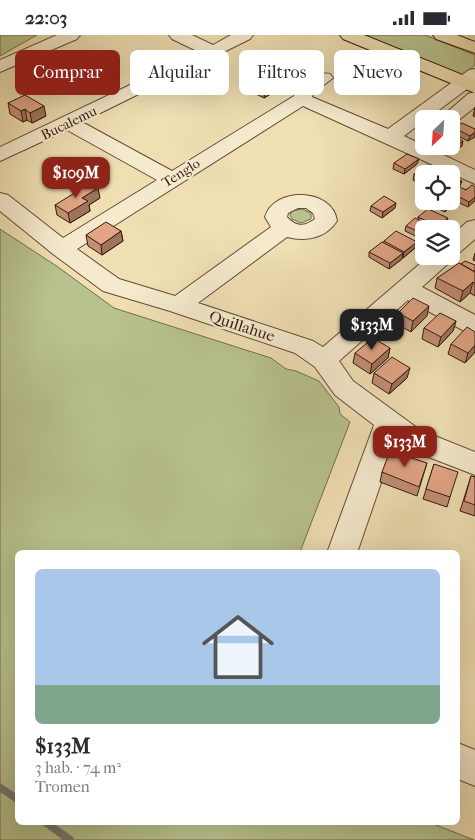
<!DOCTYPE html>
<html lang="es">
<head>
<meta charset="utf-8">
<style>
	:root { --surface:#fff; --page:#f2f2f3; --text:#2b2b33; --muted:#7c7c81; --line:#e1e1e2; --accent:#8f2418 }
	body { margin:0; font-family:"IM FELL French Canon",serif; background:var(--page); color:var(--text); height:100vh; display:flex; flex-direction:column; font-size:19px; white-space:nowrap }
	* { box-sizing:border-box; margin:0 }
	p { font-size:16px; color:var(--muted) }
	.icon { flex:none; width:28px; height:28px; fill:none; stroke:currentColor; stroke-width:2; stroke-linecap:round; stroke-linejoin:round }
	.map { position:relative; flex:1; overflow:hidden }
	.sheet { position:absolute; left:15px; top:515px; width:445px; height:275px; display:flex; flex-direction:column; background:var(--surface); border-radius:8px; box-shadow:0 5px 20px #0002 }
	.sheet>* { flex:none }
	.top-card { position:absolute; left:15px; top:15px; width:445px; height:45px; display:flex; gap:10px }
	.needle { width:32px; rotate:205deg }
	.controls { position:absolute; left:415px; top:75px; display:grid; gap:10px }
	.controls a { display:grid; place-items:center; width:45px; height:45px; border-radius:8px; background:var(--surface); box-shadow:0 5px 20px #0002; font-size:25px }
	.price { position:absolute; translate:-50% -42px; padding:0 11px; border-radius:10px; background:var(--accent); color:#fff; font-size:16px; line-height:32px; filter:drop-shadow(0 1px 2px #0008) }
	.price::after { content:''; position:absolute; left:50%; top:30px; width:15px; height:11px; margin-left:-8px; background:inherit; clip-path:polygon(0 0,100% 0,50% 100%) }
	.price.active { background:#222; color:#fff }
	ul { padding:0; list-style:none }
	li { display:grid; align-content:center; gap:10px; height:265px; padding:0 20px }
	li+li { border-top:1px solid var(--line) }
	li span { display:grid; place-items:center; height:155px; border-radius:8px; color:#555 }
	li>.icon { margin-inline-start:auto }
	span .icon { width:90px; height:90px; fill:#fffc; stroke-width:1 }
	li b { font-size:21px }
	.pill { padding:0 18px; border-radius:8px; background:var(--surface); box-shadow:0 5px 20px #0002; font-size:18px; line-height:45px }
	.pill.active { background:var(--accent); color:#fff }
	.status { display:flex; justify-content:space-between; align-items:center; height:35px; padding:0 25px; background:var(--surface); direction:ltr }
	.status svg { height:14px; fill:currentColor }
	.map>svg:first-child { display:block }
	.green { fill:#b7c28e; stroke:#766d4d }
	.lines { fill:none; stroke-linecap:round; stroke-linejoin:round }
	.stream { fill:#757973; fill-rule:evenodd }
	.minor-casing { stroke:#644a36; stroke-width:2 }
	.major-casing { stroke:#35180c; stroke-width:2 }
	.minor { fill:#f5eace; fill-rule:evenodd }
	.major { fill:#efdfb3; fill-rule:evenodd }
	.wall { fill:#c28f74; stroke:#35180c }
	.shaded-wall { fill:#9e745e; stroke:#35180c }
	.building { fill:#e2a687; stroke:#35180c }
	.labels { text-anchor:middle; dominant-baseline:central; stroke-width:4.5; stroke-linejoin:round; paint-order:stroke }
	.far-street-label { font-size:14px; fill:#35180c; stroke:#f5eace }
	.street-label { font-size:16px; fill:#35180c; stroke:#f5eace }
</style>
</head>
<body>
<div class="status"><b>22:03</b><svg viewBox="0 0 49 12"><path d="M0 12V9h3v3zM5 12V6h3v6zM10 12V3h3v9zM15 12V0h3v12zM26 1h20v11H26zM47 4h2v5h-2z"/></svg></div>
<div class="map">
<svg width="475" height="805" viewBox="0 0 475 805">
	<rect width="100%" height="100%" fill="#efdfb3"/>
	<filter id="stains"><feTurbulence type="fractalNoise" baseFrequency=".004" numOctaves="4"/><feColorMatrix values="0 0 0 0 .2 0 0 0 0 .09 0 0 0 0 .02 0 0 0 .5 -.17"/></filter>
	<radialGradient id="worn" r=".72"><stop offset=".6" stop-color="#630" stop-opacity="0"/><stop offset="1" stop-color="#630" stop-opacity=".3"/></radialGradient>
	<path class="green" d="M0,0H37L0,21Z
		M364,0H425L475,20V30L463,40Z
		M302,174L311,178V184L301,188L292,184L290,180L292,176Z
		M0,194L58,232L114,273L271,323L286,334L296,336L319,346L339,372L340,379L350,387L300,517L18,518V788H431L474,805H0Z"/>
	<g class="lines">
		<path class="stream" d="M0,748L18,760V769L0,757Z
			M43,788H53L73,802L74,805H63L44,791Z"/>
		<g class="minor-casing">
			<path id="minor" d="M57,0H80L77,4L0,37V25Z
				M169,0H192L213,10L231,0H253L250,4L82,87L172,136L294,61C298,48 316,36 330,39L333,43L313,58L312,62L388,94L469,35L475,34V48L427,84H424V86L404,101L475,135V149L303,71L77,214L119,244L175,261L271,192L265,182C274,151 333,153 337,186C326,203 306,207 287,202L198,268L313,306L323,312L429,221H451V201L467,187L475,185V204L459,218L454,220L451,226L422,252L475,280V300L466,297L408,265L339,326L353,346L420,395L475,417V440L400,411L395,407L357,518H327L374,390L335,360L315,332L295,318L170,276L103,256L53,219L0,176V158L8,160L63,203L157,145L67,95L0,126V112L199,17L172,4ZM298,173H306L313,178L315,184C304,192 296,192 287,182L288,178Z
				M475,57V72L455,88L451,89V84H439L468,59Z
				M458,708L475,715V751L458,744Z"/>
		</g>
		<g class="major-casing">
			<path id="major" d="M340,0H364L475,45V58L343,4Z
				M433,0H457L475,7V18L436,4Z"/>
		</g>
		<use href="#minor" class="minor"/>
		<use href="#major" class="major"/>
	</g>
	<path class="wall" d="M248,45L274,47V57L264,63L248,55Z
		M8,68L46,81L32,88L27,85L23,87L10,79Z
		M475,72V82L473,81Z
		M454,93L475,94L468,106L452,98Z
		M451,100L462,111L454,117L442,111H451Z
		M394,128L417,129L404,139L393,134Z
		M414,139H424V150L413,145Z
		M475,152L468,172L451,164L452,158Z
		M424,156V166H438V168L432,172L418,165L419,159Z
		M100,163L89,170L90,176L70,188L57,180L55,170Z
		M451,167L450,172L445,177L439,174L440,169Z
		M371,171L395,173L382,183L370,176Z
		M418,182L446,189L441,194H424V205L405,196L406,191L418,185Z
		M121,196L123,206L102,220L88,211L86,200Z
		M384,206L415,213L403,223L402,222V224L389,234L369,222V217L383,208Z
		M475,218V226L473,225Z
		M461,229L475,230V261L470,258L460,267L435,253L437,243Z
		M398,278L427,281L411,297L395,288Z
		M456,286L453,296L438,312L422,304L424,293Z
		M475,297V317L465,328L448,319L451,309Z
		M390,313L388,323L370,339L353,328L355,318Z
		M374,338L407,343L389,359L372,348Z
		M427,428L417,461L380,447L382,437Z
		M434,429L450,462L447,472L423,464Z
		M471,441L475,442V481L460,476Z"/>
	<path class="shaded-wall" d="M274,47V57L264,63L265,53Z
		M44,71L46,81L32,88L30,78Z
		M25,74L27,85L23,87L21,76Z
		M475,97V102L468,106L470,101Z
		M463,106L462,111L454,117L455,112Z
		M419,124L417,129L404,139L405,134Z
		M462,146L460,151L451,158V153Z
		M98,153L100,163L89,170L90,176L70,188L68,178L82,163Z
		M475,162V166L468,172L469,167Z
		M435,166H438V168L432,172L434,167Z
		M451,167L450,172L445,177L446,171Z
		M396,168L395,173L382,183L383,177Z
		M448,183L446,189L441,194H438V191Z
		M121,196L123,206L102,220L101,210Z
		M417,207L415,213L403,223L404,217Z
		M403,218L402,224L389,234L390,228Z
		M473,247L470,258L460,267L463,256Z
		M429,271L427,281L411,297L413,286Z
		M456,286L453,296L438,312L441,302Z
		M475,310V317L465,328L468,318Z
		M390,313L388,323L370,339L372,329Z
		M410,333L407,343L389,359L392,349Z"/>
	<path class="building" d="M258,39L274,47L265,53L248,45Z
		M25,60L44,71L30,78L25,74L21,76L8,68Z
		M462,88L475,94V97L470,101L454,93Z
		M451,100L463,106L455,112L451,110Z
		M407,119L419,124L405,134L394,128Z
		M428,130L439,135L434,139H424V144L414,139Z
		M451,140L462,146L451,153Z
		M91,148L98,153L82,163L88,166L68,178L55,170Z
		M472,150L475,152V162L469,167L452,158L460,152L466,155Z
		M424,156V162L419,159Z
		M384,161L396,168L383,177L371,171Z
		M443,166H450L451,167L446,171L440,169Z
		M428,174L448,183L438,191L418,182Z
		M415,183L434,193L433,194H424V199L406,191Z
		M106,187L121,196L101,210L86,200Z
		M396,196L417,207L404,217L384,206Z
		M382,207L403,218L390,228L369,217Z
		M465,226L475,230V237L461,229Z
		M459,228L475,237V249L473,247L463,256L437,243Z
		M413,263L429,271L413,286L398,278Z
		M440,278L456,286L441,302L424,293Z
		M467,292L475,297V310L468,318L451,309Z
		M373,303L390,313L372,329L355,318Z
		M392,322L410,333L392,349L374,338Z
		M390,416L427,428L419,452L382,437Z
		M434,429L458,437L450,462L426,454Z
		M471,441L475,442V470L464,466Z"/>
	<g class="labels">
		<g class="far-street-label">
			<text transform="translate(69 88) rotate(-26)">Bucalemu</text>
			<text transform="translate(181 138) rotate(-32)">Tenglo</text>
		</g>
		<g class="street-label">
			<text transform="translate(242 291) rotate(18)">Quillahue</text>
		</g>
	</g>
	<rect width="100%" height="100%" filter="url(#stains)"/>
	<rect width="100%" height="100%" fill="url(#worn)"/>
</svg>
<div class="controls">
<a><svg class="needle" viewBox="-14 -14 28 28"><path d="M0-13l5 13h-10z" fill="#e53935"/><path d="M0 13l5-13h-10z" fill="#7c7c81"/></svg></a>
<a><svg class="icon" aria-label="locate" viewBox="0 0 24 24"><circle cx="12" cy="12" r="6"/><path d="M12 2v4M12 18v4M2 12h4M18 12h4"/></svg></a>
<a><svg class="icon" aria-label="layers" viewBox="0 0 24 24"><path d="M12 4l9 5-9 5-9-5zM3 14l9 5 9-5"/></svg></a>
</div>
<b class="price" style="left:76px;top:164px">$109M</b>
<b class="price active" style="left:372px;top:316px">$133M</b>
<b class="price" style="left:405px;top:433px">$133M</b>
<div class="top-card">
<a class="pill active">Comprar</a>
<a class="pill">Alquilar</a>
<a class="pill">Filtros</a>
<a class="pill">Nuevo</a>
</div>
<section class="sheet">
<ul>
<li><span style="background:linear-gradient(#a9c7e8 75%,#7fa58c 0)"><svg class="icon" aria-label="home" viewBox="0 0 24 24"><path d="M3 11l9-7 9 7M6 9v11h12V9"/></svg></span><div><b>$133M</b><p>3 hab. · 74 m²</p><p>Tromen</p></div></li>
</ul>
</section>
</div>
</body>
</html>
